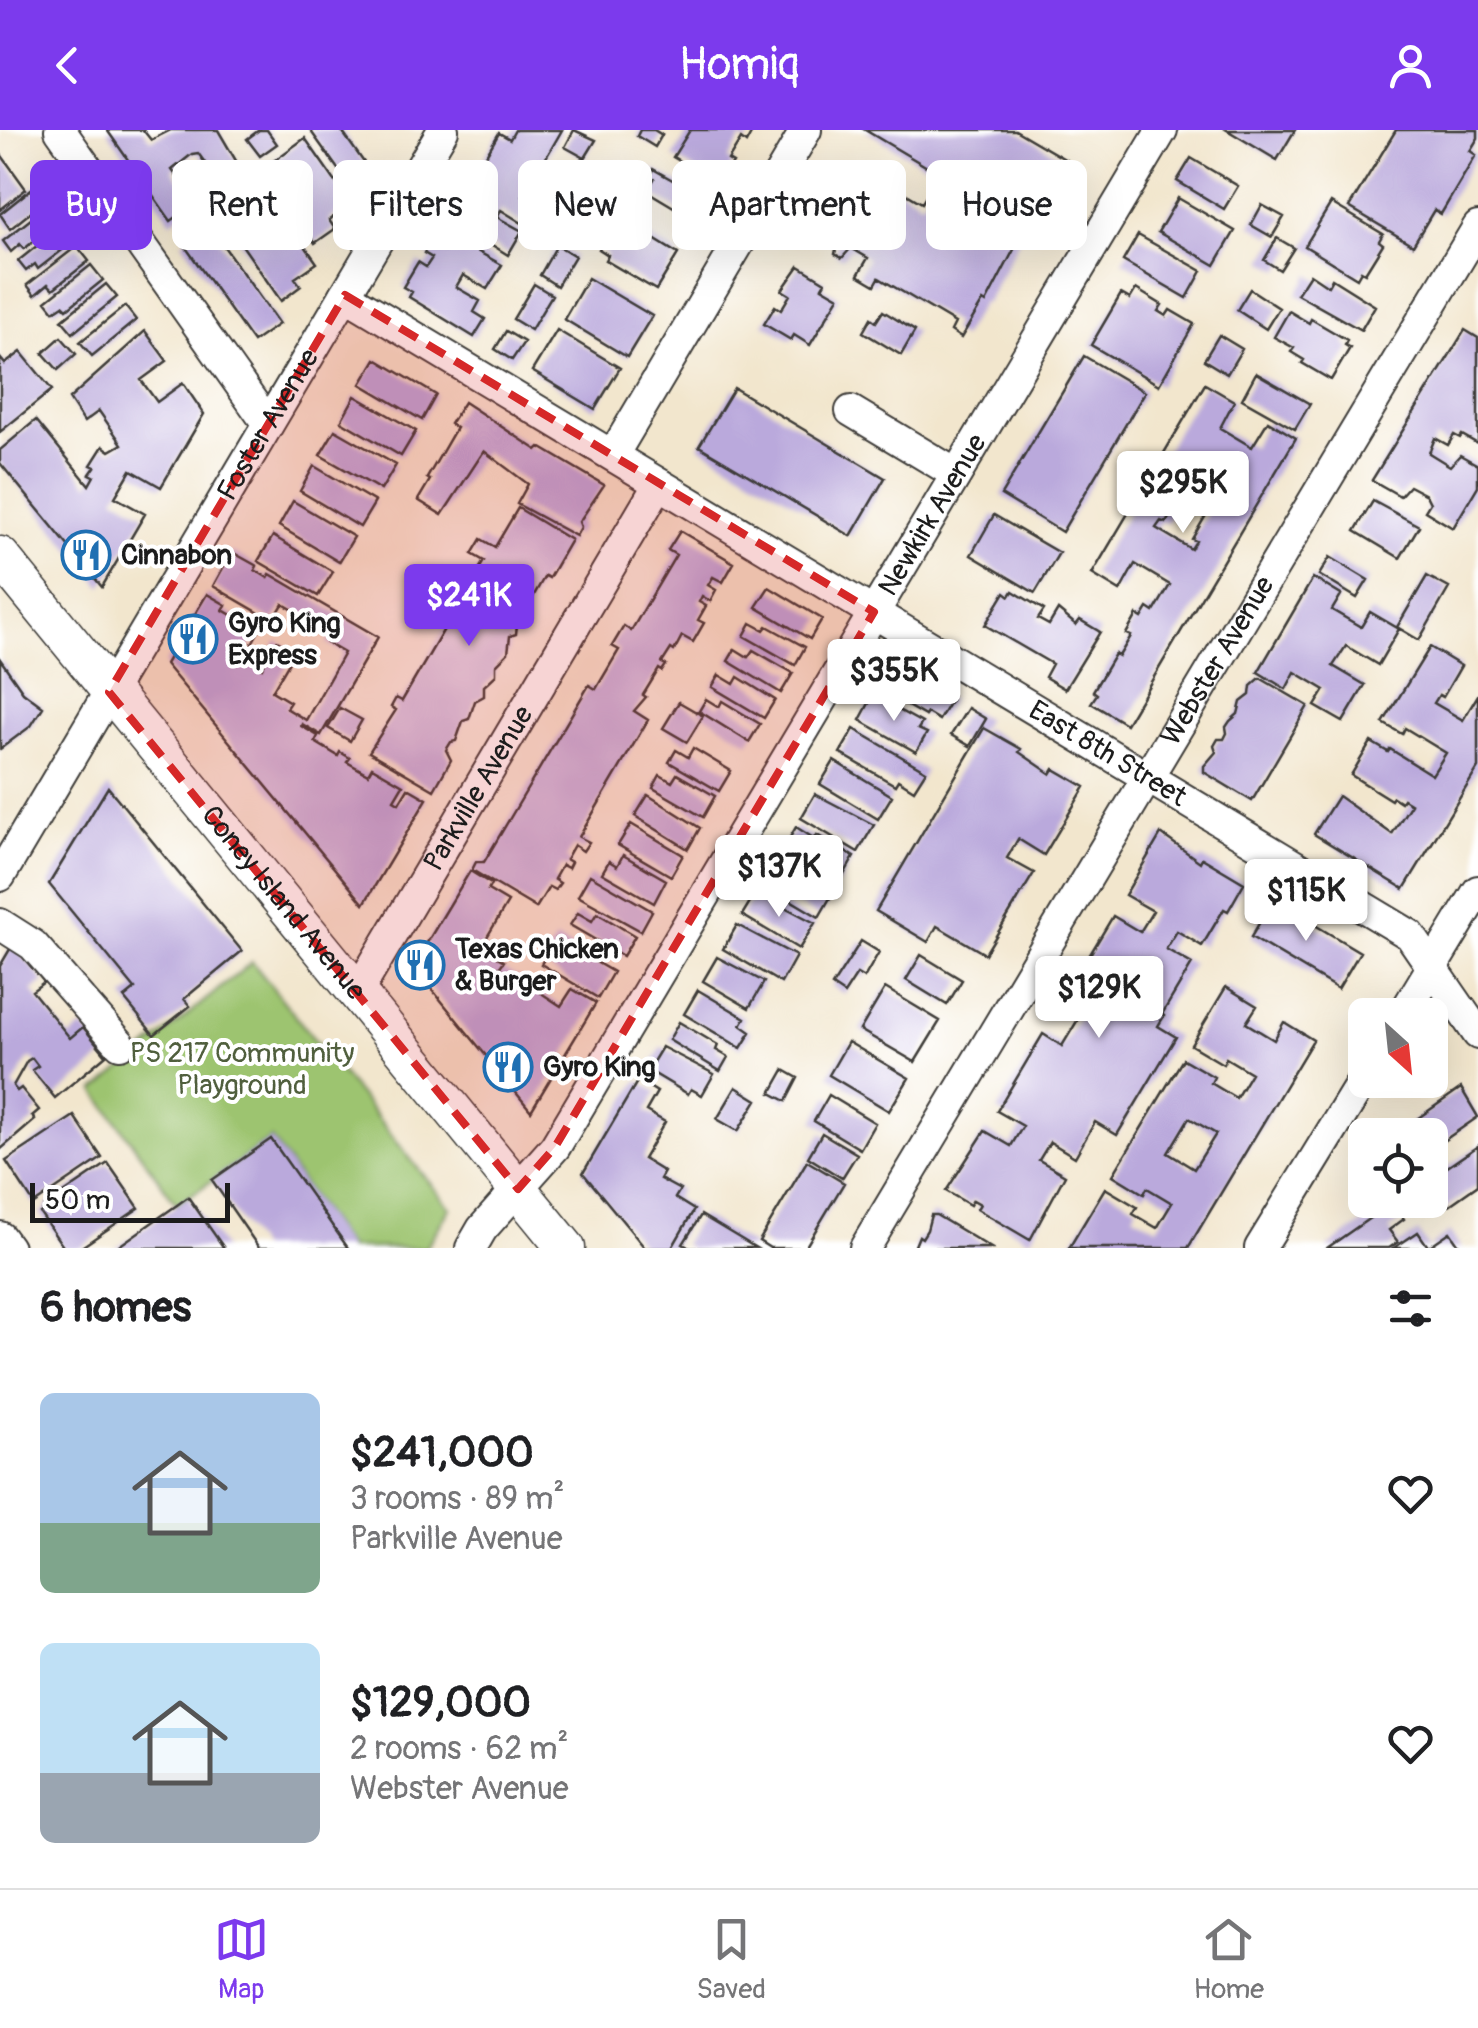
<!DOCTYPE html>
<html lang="en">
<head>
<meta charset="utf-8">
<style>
	:root { --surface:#fff; --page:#f6f6f6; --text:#202124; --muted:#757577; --line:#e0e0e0; --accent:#7c3aed }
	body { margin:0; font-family:Pangolin,sans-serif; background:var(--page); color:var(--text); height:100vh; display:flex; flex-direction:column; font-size:38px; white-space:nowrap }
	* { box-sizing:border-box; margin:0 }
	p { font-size:32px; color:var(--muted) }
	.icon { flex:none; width:55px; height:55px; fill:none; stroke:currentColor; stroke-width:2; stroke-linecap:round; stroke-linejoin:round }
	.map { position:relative; height:1118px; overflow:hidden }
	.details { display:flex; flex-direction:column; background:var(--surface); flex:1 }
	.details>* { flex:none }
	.hud { position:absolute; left:30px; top:30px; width:1420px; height:90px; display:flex; gap:20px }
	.needle { width:65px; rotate:153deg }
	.controls { position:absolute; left:1348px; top:868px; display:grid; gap:20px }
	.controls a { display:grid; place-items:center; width:100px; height:100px; border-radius:15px; background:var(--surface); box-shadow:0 10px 40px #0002; font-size:50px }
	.scale { position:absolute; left:30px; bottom:25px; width:200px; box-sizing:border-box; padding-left:10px; border:5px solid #1c1c1c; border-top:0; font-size:28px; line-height:35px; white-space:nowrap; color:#1c1c1c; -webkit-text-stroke:8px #fff; paint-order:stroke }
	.price { position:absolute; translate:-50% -85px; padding:0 22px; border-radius:10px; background:#fff; color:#222; font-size:32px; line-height:65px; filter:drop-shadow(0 2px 5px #0008) }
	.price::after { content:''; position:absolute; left:50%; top:60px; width:30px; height:22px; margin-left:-15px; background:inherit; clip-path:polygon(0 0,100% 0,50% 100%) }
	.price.active { background:var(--accent); color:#fff }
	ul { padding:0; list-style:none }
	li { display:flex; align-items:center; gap:30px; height:250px; padding:0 40px }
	li span { display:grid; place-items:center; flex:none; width:280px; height:200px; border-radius:15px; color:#555 }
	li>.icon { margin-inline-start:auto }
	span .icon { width:120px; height:120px; fill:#fffc; stroke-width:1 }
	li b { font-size:42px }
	h2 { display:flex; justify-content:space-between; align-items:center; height:120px; padding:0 40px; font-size:42px }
	.chip { padding:0 35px; border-radius:15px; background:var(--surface); box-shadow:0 10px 40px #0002; font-size:35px; line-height:90px }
	.chip.active { background:var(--accent); color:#fff }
	header { display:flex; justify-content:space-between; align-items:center; height:130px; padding:0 40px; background:var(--accent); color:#fff; font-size:45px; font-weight:600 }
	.tab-bar { display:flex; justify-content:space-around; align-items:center; height:140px; border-top:2px solid var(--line); background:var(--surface); font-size:28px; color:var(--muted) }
	.tab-bar a { display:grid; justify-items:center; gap:5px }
	.tab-bar .active { color:var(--accent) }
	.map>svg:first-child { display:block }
	.green { fill:#9dc46f; stroke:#5c7046; stroke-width:2.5 }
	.building { fill:#baa9dc; fill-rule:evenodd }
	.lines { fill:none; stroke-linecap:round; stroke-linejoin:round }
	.minor-casing { stroke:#3c3a37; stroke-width:34 }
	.major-casing { stroke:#3c3a37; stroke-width:41 }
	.minor { stroke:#fff; stroke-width:30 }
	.major { stroke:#fff; stroke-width:38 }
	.marked { fill:#d62828; fill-opacity:0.2; stroke:#d62828; stroke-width:8; stroke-dasharray:20 12; stroke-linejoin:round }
	.labels { text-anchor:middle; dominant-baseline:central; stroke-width:8; stroke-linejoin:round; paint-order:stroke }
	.street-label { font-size:28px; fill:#1c1c1c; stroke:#fff }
	.poi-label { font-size:28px; font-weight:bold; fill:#1c1c1c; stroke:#fff; text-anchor:start }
	.park-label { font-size:28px; fill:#505f3d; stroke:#fff }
</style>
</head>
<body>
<header><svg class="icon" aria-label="back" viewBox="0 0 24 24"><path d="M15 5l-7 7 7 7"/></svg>Homiq<svg class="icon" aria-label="person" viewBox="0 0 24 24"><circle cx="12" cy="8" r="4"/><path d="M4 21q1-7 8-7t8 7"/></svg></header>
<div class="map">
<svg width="1478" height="1118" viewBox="0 0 1478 1118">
	<rect width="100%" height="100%" fill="#fff"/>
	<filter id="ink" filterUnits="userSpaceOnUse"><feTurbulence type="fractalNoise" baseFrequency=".01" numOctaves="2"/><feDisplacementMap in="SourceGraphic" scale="20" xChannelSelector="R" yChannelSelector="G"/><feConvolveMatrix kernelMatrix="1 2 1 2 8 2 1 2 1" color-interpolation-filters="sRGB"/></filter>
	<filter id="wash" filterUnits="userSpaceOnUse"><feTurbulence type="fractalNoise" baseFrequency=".0048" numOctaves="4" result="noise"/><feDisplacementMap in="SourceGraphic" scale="40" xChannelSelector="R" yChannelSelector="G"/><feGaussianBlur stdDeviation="2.25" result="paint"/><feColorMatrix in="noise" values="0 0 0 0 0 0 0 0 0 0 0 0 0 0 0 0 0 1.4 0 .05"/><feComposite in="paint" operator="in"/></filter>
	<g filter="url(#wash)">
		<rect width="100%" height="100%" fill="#f2e6cd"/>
		<path class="green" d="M252,832L450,1078L426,1118H348L271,1009L177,1075L95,961Z"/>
		<g id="blocks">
			<path class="building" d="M107,0H143L151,10L171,0H218L242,41L171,91ZM198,23L211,41L209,45L190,59L185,58L172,40L192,24Z
				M259,0H267L277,14L260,26L247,9Z
				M310,0H341L370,41L350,56Z
				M515,0H562L543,33L557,42L550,53L536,45L523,65L534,71L522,93L501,80L497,87L522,101L508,125L484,110L477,121L502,135L487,159L463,145L456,157L480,171L474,182L485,189L474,207L409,167L412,162L403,157L418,132L426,137L432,128L424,123L438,98L447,103L453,93L444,87L459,63L468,68L476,54L470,50L478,38L489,44L493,38L482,32L499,3L510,9Z
				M574,0L596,10L585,28L565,17Z
				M640,0H654L662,5L655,17L637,6Z
				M690,0H749L752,2L746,13L741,9L728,30L733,33L726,44L721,41L715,52L673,27Z
				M865,0H1015L1073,34L1064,48L1076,55L1054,92L1042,85L1033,100Z
				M1227,0H1295L1277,30Z
				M1396,0H1478V8L1470,21L1476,25L1441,84L1434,80L1413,115L1349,77Z
				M305,8L351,74L329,90L335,99L315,113L264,38Z
				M0,23L26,59L0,80Z
				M1191,28L1238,56L1224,79L1177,51Z
				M858,36L878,47L887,37L893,40L894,47L890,54L922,73L928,63L1005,108L1009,102L1020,108L986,173L983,171L961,208L951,201L955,193L879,148L875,155L858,145L868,128L851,118L842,128L835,124L838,110L821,100Z
				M653,39L708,70L696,90L679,84L677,79L647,61L654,49L649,47Z
				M604,41L625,53L602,93L581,81Z
				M247,42L259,59L242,72L230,55Z
				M35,56L46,70L10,99L0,84Z
				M222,60L236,79L218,92L204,73Z
				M270,66L317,133L295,148L301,156L281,171L235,105L255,91L248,81Z
				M1178,68L1235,101L1215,135L1158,102Z
				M1331,73L1383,104L1379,111L1383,114L1365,143L1361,141L1357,148L1305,116Z
				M50,74L62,89L24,119L20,114L11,122L3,111Z
				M1262,75L1284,87L1272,107L1251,95Z
				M615,92L625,98L628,93L678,124L656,160L605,130L608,125L599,119Z
				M208,94L279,194L253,212L182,112Z
				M63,95L75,110L38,139L35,134L26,141L18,131Z
				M1138,105L1202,141L1187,168L1123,131Z
				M1277,108L1294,118L1280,140L1264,130Z
				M557,115L575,126L557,156L540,145Z
				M77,116L89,131L53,159L48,154L35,165L27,155Z
				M91,135L103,150L67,179L63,175L54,181L46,171Z
				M799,136L825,152L822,157L839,167L810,215L794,205L791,210L764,194L775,176L781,180L790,165L782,160Z
				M1310,144L1328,156L1332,149L1375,176L1361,200L1297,164Z
				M588,148L652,186L627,227L564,189Z
				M106,154L117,167L73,203L62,190Z
				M534,154L552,165L531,200L513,189Z
				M1136,159L1162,175L1158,181L1166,186L1170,180L1194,194L1159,255L1091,215L1121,164L1130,169Z
				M1250,159L1279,178L1266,199L1237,180Z
				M125,176L136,190L92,226L80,212Z
				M883,181L915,201L901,225L863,202L871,188L876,192Z
				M1289,181L1309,193L1311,189L1347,210L1345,215L1350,218L1331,250L1302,233L1304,230L1291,222L1294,218L1274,207Z
				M557,200L620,238L595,279L532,241Z
				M1465,200L1478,208V314L1462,305L1460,308L1454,305L1448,315L1435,308L1429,323L1450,336L1460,325L1478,335V356L1453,398L1425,381L1430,373L1426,365L1409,356L1400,366L1372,350Z
				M145,201L167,231L141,250L157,272L183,253L204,284L161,357L131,340L115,367L145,384L102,457L0,333V320L36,290L89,355L94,346L90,344L95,337L91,335L103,316L110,321L122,314L99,281L84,292L69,269Z
				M506,201L524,212L512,230L495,219Z
				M1219,205L1242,219L1227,244L1204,230Z
				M61,207L76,224L58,240L43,223Z
				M21,222L52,260L0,302V228L5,234Z
				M1084,226L1145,262L1062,402L1001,365Z
				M376,229L436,265L422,290L361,254Z
				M1256,243L1310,274L1295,299L1242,269Z
				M1205,254L1234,271L1220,298L1252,317L1268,291L1296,308L1126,594L1091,573L1097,564L1093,561L1115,524L1119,526L1131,506L1126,504L1137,485L1142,488L1148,478L1154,482L1170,455L1135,434L1120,461L1092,444ZM1196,331L1231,352L1226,361L1222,358L1192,409L1196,411L1191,419L1156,398L1161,391L1166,393L1181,368L1196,342L1192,340Z
				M734,258L885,348L851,406L699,316Z
				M355,266L416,301L401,326L341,291Z
				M464,272L537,320L540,317L604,355L579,392L581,397L576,406L517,374L528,354L484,321L442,385L418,370L430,350L427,348L456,298L450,294Z
				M335,300L396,335L381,360L320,325Z
				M314,336L375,372L360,397L300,361Z
				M293,371L354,407L339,432L279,396Z
				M1373,371L1419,396L1400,428L1355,401Z
				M518,378L571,410L549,448L545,446L517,495L516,504L510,506L508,523L496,535V545L484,556V566L475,571L469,589L463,591L456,611L451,612L446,620L451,630L434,660L369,622L396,580L391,577L396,568L402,571L484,431L472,424L481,409L495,417Z
				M994,385L1059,423L1035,463L971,425Z
				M680,401L734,433L723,452L713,447L708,455L716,460L710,471L702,466L699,472L706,476L698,490L704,493L693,512L682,506L674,521L671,519L662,533L666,535L662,541L659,539L643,565L646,567L634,581L648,590L579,707L589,712L583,721L574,715L566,729L571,732L568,738L562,735L554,749L560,753L555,760L549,757L536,778L472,740L476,732H484L589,555L596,559L619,520L612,516L624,496L631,501L676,425L668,420Z
				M273,406L333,442L318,466L258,431Z
				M232,422L257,436L255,440L268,448L270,444L378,507L321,605L302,594L301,596L318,606L315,612L338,626L340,622L350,628L347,632L368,644L372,637L403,655L394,670L399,673L408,658L427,669L364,774L165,534L207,464L226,475L223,480L259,501L244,527L262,538L277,511L295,522L272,561L290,572L286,578L306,590L344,523L327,513L333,503L283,474L273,491L213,456Z
				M1330,427L1368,450L1357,468L1319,445Z
				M1427,446L1449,458L1419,510L1397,497Z
				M1313,448L1341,465L1332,480L1361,497L1370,482L1399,499L1378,535L1346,516L1333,536L1365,555L1343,592L1315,576L1325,560L1295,542L1286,559L1258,542Z
				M769,457L822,489L810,509L756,477Z
				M1013,461L1044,480L1038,489L1049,495L1058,480L1076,495L1080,490L1100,502L1065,559L1045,547L1052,534L985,495L1005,462L1010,466Z
				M751,493L764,500L767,496L805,517L795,535L744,506Z
				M1430,517L1461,536L1443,567L1439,565L1434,573L1463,590L1478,565V638L1404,759L1314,704L1338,666L1392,704L1411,674L1403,669L1401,672L1393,667L1391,670L1351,645L1371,612L1388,622L1390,619L1432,645L1446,623L1405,598L1402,604L1383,593Z
				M735,519L748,527L753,520L793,543L781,563L728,531Z
				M0,529L23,562L43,577L31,596L0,619Z
				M898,537L951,570L939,590L927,583L925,586L883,562Z
				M719,545L734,554L738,547L775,570L764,588L712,557Z
				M1260,548L1308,576L1252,671L1204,642V636L1216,622L1214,616L1218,609H1224L1227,603L1226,597L1230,591L1238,584L1241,572L1250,565L1251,556Z
				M873,566L922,593L918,599L927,603L916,622L860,590Z
				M706,569L719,577L722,571L760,594L749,612L699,581Z
				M679,572L703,586L687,612L663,598Z
				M340,578L362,590L350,611L328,598Z
				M968,578L986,589L970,616L951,605Z
				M984,598L1021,619L1019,622L1051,644L1054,639L1085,657L1044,725L1018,709L1007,728L1034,743L985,824L937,796L928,812L876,781Z
				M854,599L926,641L914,660L898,650L895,655L840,623Z
				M693,618L731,641L719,661L669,632L676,620L688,627Z
				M834,631L892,666L878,689L820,654Z
				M677,644L715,666L703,687L653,658L660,645L672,652Z
				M108,657L242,821L184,869L190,876L154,905L124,868L135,859L49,754Z
				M815,664L874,695L858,722L801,688Z
				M648,665L700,698L688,719L635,686Z
				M631,694L683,725L671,746L618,715Z
				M796,697L815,709L817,705L854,727L838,755L782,721Z
				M1161,704L1200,732L1202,728L1244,753L1228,781L1224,779L1202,816L1177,801L1166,819L1192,834L1162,884L1164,886L1158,896L1176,907L1117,1005L1095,992L1075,1027L1050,1012L1039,1030L1065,1045L1030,1110L977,1079L980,1074L973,1070L970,1075L946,1061L985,1001L1011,1016L1023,996L997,981L1043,904L1062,916L1088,873L1068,861L1113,786L1140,802L1153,781L1125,765Z
				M623,725L666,750L654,773L602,743L609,731L617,736Z
				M776,730L834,761L819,787L762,753Z
				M470,741L491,754L488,760L508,772L481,817L504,831L499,838L543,860L541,863L561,876L572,859L596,873L531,981L413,836Z
				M590,745L652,781L641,801L578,766Z
				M756,762L815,793L799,819L742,785Z
				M1273,770L1360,822L1338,859L1251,807Z
				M578,783L592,791L597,783L635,806L623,826L570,795Z
				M737,795L796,826L781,853L723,819Z
				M556,809L613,842L598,868L541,834Z
				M861,811L879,822L864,848L857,844L844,864L832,856Z
				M13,814L44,852L32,861L70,908L83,897L106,925L55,968L32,940L38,936L32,928L27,931L13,956L17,961L21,958L39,980L32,986L35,990L0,1020V836Z
				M921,825L962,850L947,875L906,850Z
				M717,827L764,852L749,878L703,851Z
				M1226,857L1257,876L1246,893L1274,910L1284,892L1313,910L1188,1118H1069L1105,1058L1137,1077L1133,1084L1157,1098L1172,1073L1147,1058L1144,1064L1113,1045L1183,929L1214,947L1211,953L1236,968L1251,943L1226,928L1223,934L1191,915ZM1189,988L1216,1004L1194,1039L1168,1023Z
				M885,858L940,891L915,932L860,900Z
				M698,860L745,888L741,895L751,902L741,918L684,884Z
				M679,892L718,915L716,920L728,927L720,941L669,910Z
				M848,912L909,948L889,981L829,945Z
				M662,917L714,944L702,965L691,959L688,964L648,940Z
				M784,940L798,948L786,971L771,963Z
				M638,950L657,962L646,981L665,992L643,1029L664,1042L660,1049L680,1060L675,1068L694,1080L672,1118H645L583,1043Z
				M736,957L757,970L738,1001L717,989Z
				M1461,958L1478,987L1430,1020V1005H1394Z
				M829,965L875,993L860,1019L814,991Z
				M74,986L102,1028L34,1074L6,1031Z
				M822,1003L857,1024L842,1048L808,1027Z
				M271,1009L348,1118H259L212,1050Z
				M1478,1016V1055L1441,1081L1430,1064V1049Z
				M807,1031L844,1053L805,1118H770L759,1111Z
				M108,1033L139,1078L80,1118H64L40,1083L47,1078L45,1076Z
				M188,1067L224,1118H116L177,1075Z
				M1393,1072L1404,1089L1389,1100L1398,1112L1389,1118H1327Z
				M701,1085L756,1118H690L683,1114Z
				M931,1085H936L991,1118H914L919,1106L922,1108L927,1100Z
				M1418,1102L1429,1118H1394Z
				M1450,1102L1461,1118H1433L1431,1115Z"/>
		</g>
	</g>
	<g filter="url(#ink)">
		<use href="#blocks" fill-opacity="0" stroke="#3c3a37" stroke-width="2.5"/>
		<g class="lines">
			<g class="minor-casing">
				<g id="minor">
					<path d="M60,0L268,294"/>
					<path id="s1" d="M345,165L1410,805L1478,904"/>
					<path d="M851,281L956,344"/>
					<path d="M613,325L806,0"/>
					<path id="s2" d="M0,746L443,0"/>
					<path d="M0,794L33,815L120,914"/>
					<path id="s3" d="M357,863L659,354"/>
					<path d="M1403,885L1478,761"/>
					<path d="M0,1107L8,1118"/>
					<path id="s4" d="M471,1118L482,1099L555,1017L1162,0"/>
					<path id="s5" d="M865,1118L1478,97"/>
					<path d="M1260,1118L1365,947"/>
				</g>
			</g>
			<g class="major-casing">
				<g id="major">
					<path id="s6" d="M0,426L566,1118"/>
				</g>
			</g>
			<use href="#minor" class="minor"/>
			<use href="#major" class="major"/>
		</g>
	</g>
	<path class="marked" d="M345,165L874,482L555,1017L518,1059L109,562Z"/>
	<defs>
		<g id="restaurant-ring" transform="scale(2.5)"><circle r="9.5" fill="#fff" stroke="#1f6fb2" stroke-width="1.5"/><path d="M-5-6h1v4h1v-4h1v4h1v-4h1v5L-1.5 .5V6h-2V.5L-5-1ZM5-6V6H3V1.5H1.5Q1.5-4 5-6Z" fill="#1f6fb2"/></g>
	</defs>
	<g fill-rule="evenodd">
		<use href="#restaurant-ring" x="86" y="425"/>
		<use href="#restaurant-ring" x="193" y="509"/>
		<use href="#restaurant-ring" x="420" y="835"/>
		<use href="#restaurant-ring" x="508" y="937"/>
	</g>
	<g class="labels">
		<g class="street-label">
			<text stroke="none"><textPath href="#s2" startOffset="525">Foster Avenue</textPath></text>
			<text stroke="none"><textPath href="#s4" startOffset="868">Newkirk Avenue</textPath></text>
			<text stroke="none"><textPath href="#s5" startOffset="685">Webster Avenue</textPath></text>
			<text stroke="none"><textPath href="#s1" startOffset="890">East 8th Street</textPath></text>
			<text stroke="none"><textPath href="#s3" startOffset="238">Parkville Avenue</textPath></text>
			<text stroke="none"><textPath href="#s6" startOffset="448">Coney Island Avenue</textPath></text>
		</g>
		<g class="poi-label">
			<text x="121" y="425">Cinnabon</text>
			<text x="228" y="493">Gyro King<tspan x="228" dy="32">Express</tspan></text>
			<text x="455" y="819">Texas Chicken<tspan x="455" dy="32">&amp; Burger</tspan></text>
			<text x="543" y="937">Gyro King</text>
		</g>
		<g class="park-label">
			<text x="242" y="923">PS 217 Community<tspan x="242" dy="32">Playground</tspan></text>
		</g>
	</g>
</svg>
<div class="controls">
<a><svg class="needle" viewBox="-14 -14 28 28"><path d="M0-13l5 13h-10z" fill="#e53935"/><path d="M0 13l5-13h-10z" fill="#757577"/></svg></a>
<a><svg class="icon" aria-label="locate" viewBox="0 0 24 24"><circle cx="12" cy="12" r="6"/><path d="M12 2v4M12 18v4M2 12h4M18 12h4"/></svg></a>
</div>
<div class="scale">50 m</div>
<b class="price" style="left:1183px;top:406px">$295K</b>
<b class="price active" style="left:469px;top:519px">$241K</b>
<b class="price" style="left:894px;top:594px">$355K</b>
<b class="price" style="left:779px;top:790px">$137K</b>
<b class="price" style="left:1306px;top:814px">$115K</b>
<b class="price" style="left:1099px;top:911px">$129K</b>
<div class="hud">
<a class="chip active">Buy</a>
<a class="chip">Rent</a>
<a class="chip">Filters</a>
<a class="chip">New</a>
<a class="chip">Apartment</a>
<a class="chip">House</a>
</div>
</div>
<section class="details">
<h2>6 homes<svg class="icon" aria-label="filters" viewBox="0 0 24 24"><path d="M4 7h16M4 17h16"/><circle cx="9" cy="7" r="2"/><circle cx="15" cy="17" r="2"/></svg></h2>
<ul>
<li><span style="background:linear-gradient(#a9c7e8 65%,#7fa58c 0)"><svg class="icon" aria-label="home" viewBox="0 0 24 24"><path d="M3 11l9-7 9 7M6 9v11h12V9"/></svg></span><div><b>$241,000</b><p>3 rooms · 89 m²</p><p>Parkville Avenue</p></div><svg class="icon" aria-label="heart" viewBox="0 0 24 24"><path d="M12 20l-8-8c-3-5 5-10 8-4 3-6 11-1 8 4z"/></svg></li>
<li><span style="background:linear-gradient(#bfe0f5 65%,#9aa5b1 0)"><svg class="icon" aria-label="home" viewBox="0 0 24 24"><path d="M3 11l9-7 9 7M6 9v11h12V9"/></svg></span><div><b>$129,000</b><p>2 rooms · 62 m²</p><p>Webster Avenue</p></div><svg class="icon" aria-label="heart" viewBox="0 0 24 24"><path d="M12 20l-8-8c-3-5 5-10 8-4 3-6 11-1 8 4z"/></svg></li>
</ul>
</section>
<nav class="tab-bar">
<a class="active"><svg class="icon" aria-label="map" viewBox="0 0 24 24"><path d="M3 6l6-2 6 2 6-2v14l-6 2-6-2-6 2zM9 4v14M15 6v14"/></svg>Map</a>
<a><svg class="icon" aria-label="saved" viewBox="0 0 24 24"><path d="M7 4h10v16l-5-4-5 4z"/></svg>Saved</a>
<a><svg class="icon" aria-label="home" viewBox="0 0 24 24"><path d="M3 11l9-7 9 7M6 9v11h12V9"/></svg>Home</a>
</nav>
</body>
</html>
